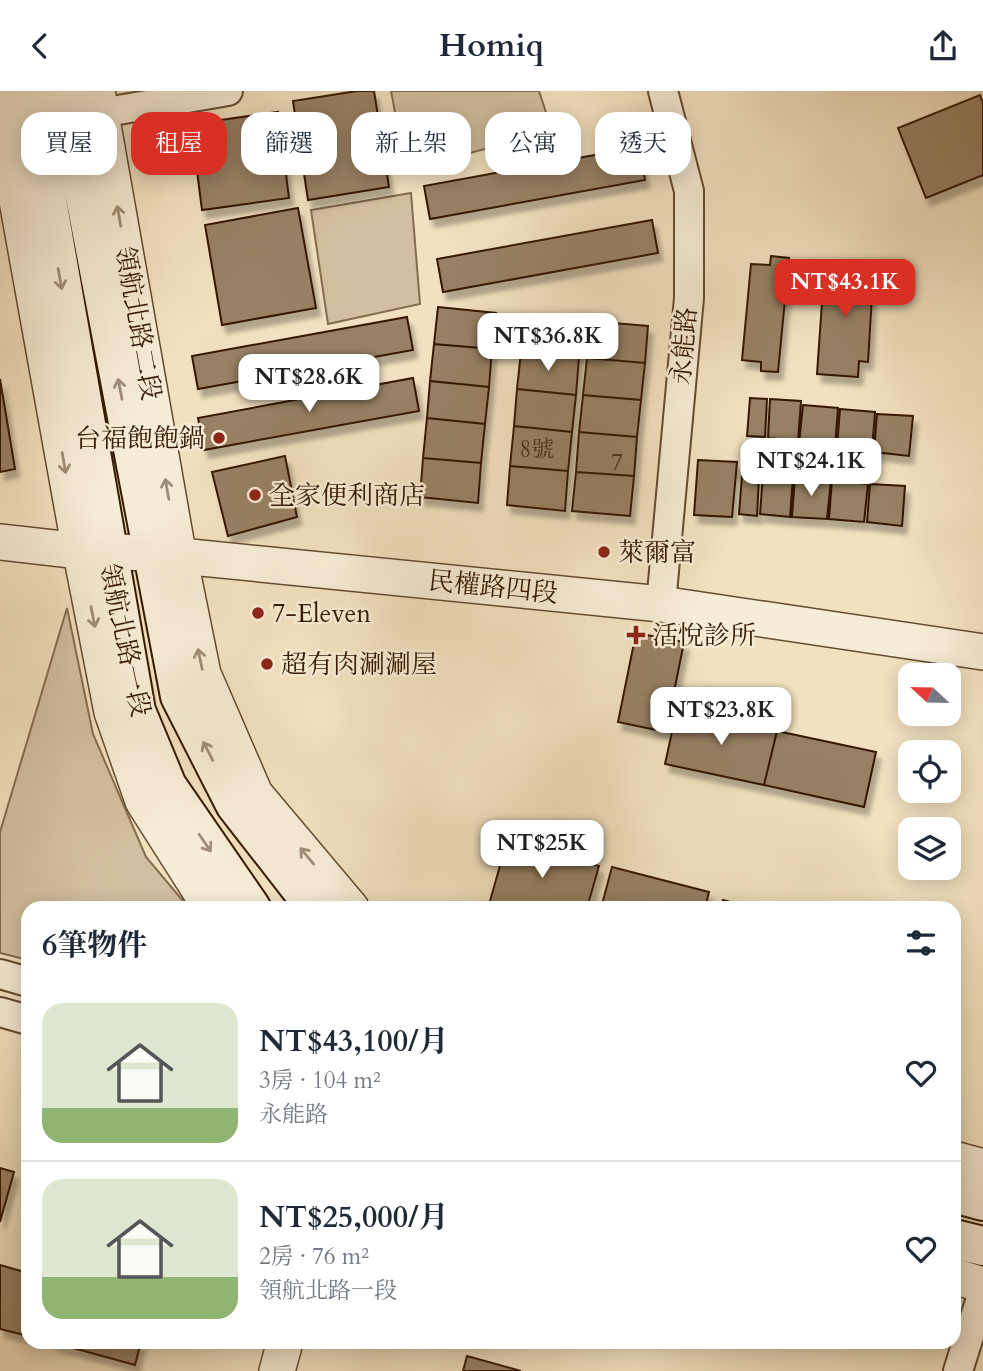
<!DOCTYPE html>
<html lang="zh-TW">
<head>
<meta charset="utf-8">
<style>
	:root { --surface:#fff; --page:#f6f6f7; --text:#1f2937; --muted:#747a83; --line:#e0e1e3; --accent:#d93025 }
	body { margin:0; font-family:Cardo,"Noto Serif TC",serif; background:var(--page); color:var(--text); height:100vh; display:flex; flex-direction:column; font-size:26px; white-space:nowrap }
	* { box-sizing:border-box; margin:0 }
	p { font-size:23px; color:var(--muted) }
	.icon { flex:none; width:38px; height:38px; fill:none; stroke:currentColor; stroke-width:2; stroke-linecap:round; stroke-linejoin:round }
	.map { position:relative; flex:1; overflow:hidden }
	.drawer { position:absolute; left:21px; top:810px; width:940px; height:448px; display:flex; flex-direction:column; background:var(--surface); border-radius:21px; box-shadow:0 4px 18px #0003 }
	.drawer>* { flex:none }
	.top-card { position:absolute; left:21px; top:21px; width:942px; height:63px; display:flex; gap:14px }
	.needle { width:46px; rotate:292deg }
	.tools { position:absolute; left:898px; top:572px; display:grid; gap:14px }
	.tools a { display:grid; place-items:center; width:63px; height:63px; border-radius:14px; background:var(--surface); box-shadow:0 4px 18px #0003; font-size:35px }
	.price { position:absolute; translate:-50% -60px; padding:0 16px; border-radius:14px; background:#fff; color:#222; font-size:23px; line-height:46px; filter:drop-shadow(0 2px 4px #0008) }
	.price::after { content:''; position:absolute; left:50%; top:42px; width:21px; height:16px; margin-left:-10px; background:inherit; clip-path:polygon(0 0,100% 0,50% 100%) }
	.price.active { background:var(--accent); color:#fff }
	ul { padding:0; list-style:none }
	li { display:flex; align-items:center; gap:21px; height:175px; padding:0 21px }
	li+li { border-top:2px solid var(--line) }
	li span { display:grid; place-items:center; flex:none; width:196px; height:140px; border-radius:21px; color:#555 }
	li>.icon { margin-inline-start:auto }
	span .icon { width:84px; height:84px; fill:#fffc; stroke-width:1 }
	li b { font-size:30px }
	h2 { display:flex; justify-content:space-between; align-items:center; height:84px; padding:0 21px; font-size:30px }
	.pill { padding:0 24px; border-radius:21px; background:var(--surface); box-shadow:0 4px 18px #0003; font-size:24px; line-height:63px }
	.pill.active { background:var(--accent); color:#fff }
	header { display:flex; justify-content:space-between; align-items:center; height:91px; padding:0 21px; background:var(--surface); font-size:32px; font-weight:700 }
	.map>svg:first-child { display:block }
	.green { fill:#d2bf9f; stroke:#846c50; stroke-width:2 }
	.building { fill:#978164; stroke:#351901; stroke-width:2; filter:url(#shadow) }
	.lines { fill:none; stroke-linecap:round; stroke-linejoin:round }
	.minor-casing { stroke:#644b30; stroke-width:32 }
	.tertiary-casing { stroke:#644b30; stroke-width:38 }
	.secondary-casing { stroke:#351901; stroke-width:42 }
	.minor { stroke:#f7ecd5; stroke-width:28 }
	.tertiary { stroke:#f7ecd5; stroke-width:35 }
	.secondary { stroke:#f7ecd5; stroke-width:38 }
	.oneway { stroke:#a08d76 }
	.poi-dot { fill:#8f2418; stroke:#f7ecd5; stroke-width:2.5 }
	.labels { text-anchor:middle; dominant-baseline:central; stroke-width:5; stroke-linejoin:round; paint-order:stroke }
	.number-label { font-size:23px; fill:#4e331a }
	.street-label { font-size:26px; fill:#351901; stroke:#f7ecd5 }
	.poi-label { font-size:26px; fill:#351901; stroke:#f7ecd5; text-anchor:start }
</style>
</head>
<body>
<header><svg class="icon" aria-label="back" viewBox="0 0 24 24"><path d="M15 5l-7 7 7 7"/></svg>Homiq<svg class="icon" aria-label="share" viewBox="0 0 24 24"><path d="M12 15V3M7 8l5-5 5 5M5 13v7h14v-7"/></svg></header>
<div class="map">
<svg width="983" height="1280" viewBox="0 0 983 1280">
	<defs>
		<filter id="shadow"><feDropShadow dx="4.5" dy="8" stdDeviation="2" flood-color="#0004"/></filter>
	</defs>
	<rect width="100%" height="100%" fill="#f2e1bf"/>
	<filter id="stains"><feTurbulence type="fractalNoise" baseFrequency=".00286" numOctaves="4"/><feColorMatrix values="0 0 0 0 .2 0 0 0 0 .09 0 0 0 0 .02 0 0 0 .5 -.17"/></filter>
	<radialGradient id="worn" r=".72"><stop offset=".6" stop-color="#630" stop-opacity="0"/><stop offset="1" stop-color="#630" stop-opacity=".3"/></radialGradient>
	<path class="green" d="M391,0H539L552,40L406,79Z
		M411,102L420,213L328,233L311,119Z
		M67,517L93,643L146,766L184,811L183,817H28V869L0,862V741Z"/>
	<path class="building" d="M357,0H374L389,96L308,109L293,10Z
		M980,4L983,12V84L926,107L898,37Z
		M278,21L289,107L202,119L191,33Z
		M639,56L645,89L430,128L424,95Z
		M298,117L316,217L222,234L205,134Z
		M652,129L658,162L443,201L437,168Z
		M771,165L789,167L778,281L761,280V271L742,269L751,173L770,174Z
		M825,169L867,172V188H873L868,271L859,270L858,286L817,283Z
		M438,216L496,222L492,258L434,253Z
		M525,224L583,230L579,266L521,261Z
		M407,226L413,259L198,298L192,265Z
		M590,230L648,235L645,272L587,267Z
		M434,253L492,258L489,296L430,290Z
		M521,261L579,266L576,304L517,298Z
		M587,267L645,272L641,309L583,304Z
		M413,287L419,320L204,359L198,327Z
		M0,288L15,378L0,381Z
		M430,290L489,296L485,333L427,327Z
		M517,298L576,304L572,341L514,335Z
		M583,304L641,309L637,346L579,341Z
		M750,307L767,308L765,346L747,345Z
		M770,308L801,310L798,350L768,347Z
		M803,314L838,317L835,356L799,353Z
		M840,318L875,321L872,360L837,357Z
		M877,323L913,325L909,365L874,361Z
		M427,327L485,333L481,372L423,367Z
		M514,335L572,341L568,380L510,375Z
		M579,341L637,346L634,385L576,381Z
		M285,365L297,426L228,445L212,381Z
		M423,367L481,372L478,412L420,406Z
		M698,369L737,371L732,426L694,424Z
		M510,375L568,380L565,420L507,414Z
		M576,381L634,385L630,425L572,420Z
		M763,384L793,386L790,426L760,423Z
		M742,385L759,386L757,425L739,423Z
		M795,387L831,389L827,428L792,426Z
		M832,389L868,393L864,431L829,428Z
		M870,393L905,395L902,435L867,431Z
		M636,542L684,551L666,641L618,631Z
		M677,618L777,640L764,694L665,673Z
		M777,640L876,661L864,716L764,694Z
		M507,750L599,775L587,817H488Z
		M612,776L709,801L705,817H601Z
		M723,809L753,817H720Z
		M0,1077L14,1081L0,1131Z
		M0,1174L28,1182V1245L0,1238Z
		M51,1251H141L135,1274Z
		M467,1265L521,1280H463Z"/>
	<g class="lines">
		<g class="minor-casing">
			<path id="minor" d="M101,22L228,0
				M661,513L689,207V100L663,0
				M0,883L28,891
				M0,921L28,929
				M958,1280L983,1201"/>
		</g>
		<g class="tertiary-casing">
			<path id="tertiary" d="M97,0L176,450L203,583L255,703L351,817
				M0,15L76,437L112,621L143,710L211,817
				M0,451L80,460L151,462L661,513L983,561
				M954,1068L983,1076
				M954,1185L983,1194
				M277,1280L285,1251"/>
		</g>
		<g class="secondary-casing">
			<path id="secondary" d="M28,0L136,620L167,695L251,817
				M65,0L180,605L235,713L316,817
				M954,1102L983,1110
				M954,1148L983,1155"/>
		</g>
		<use href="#minor" class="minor"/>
		<use href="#tertiary" class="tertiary"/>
		<use href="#secondary" class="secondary"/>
	</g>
	<defs><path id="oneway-shaft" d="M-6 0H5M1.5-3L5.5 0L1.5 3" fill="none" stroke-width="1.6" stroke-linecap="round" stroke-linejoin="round" transform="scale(1.75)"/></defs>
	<g class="oneway">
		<use href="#oneway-shaft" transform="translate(119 125) rotate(-100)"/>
		<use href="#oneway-shaft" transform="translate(60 188) rotate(80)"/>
		<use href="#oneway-shaft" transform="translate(120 298) rotate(-101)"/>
		<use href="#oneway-shaft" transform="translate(64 372) rotate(80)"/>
		<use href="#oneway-shaft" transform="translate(167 398) rotate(-100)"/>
		<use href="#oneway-shaft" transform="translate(93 526) rotate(79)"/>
		<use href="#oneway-shaft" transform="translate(200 568) rotate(-102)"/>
		<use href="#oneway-shaft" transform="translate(208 660) rotate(-117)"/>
		<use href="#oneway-shaft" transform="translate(205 752) rotate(56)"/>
		<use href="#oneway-shaft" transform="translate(307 765) rotate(-130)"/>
	</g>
	<g class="poi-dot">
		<circle cx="219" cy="347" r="7"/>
		<circle cx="255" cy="404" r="7"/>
		<circle cx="604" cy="461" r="7"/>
		<circle cx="258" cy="522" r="7"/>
		<path d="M632.5 533.5h7v7h7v7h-7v7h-7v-7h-7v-7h7z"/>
		<circle cx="267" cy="573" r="7"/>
	</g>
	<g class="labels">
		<g class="number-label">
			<text x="537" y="358">8號</text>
			<text x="617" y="371">7</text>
		</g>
		<g class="street-label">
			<text transform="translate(138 232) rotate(80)">領航北路二段</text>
			<text transform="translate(684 255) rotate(-85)">永能路</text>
			<text transform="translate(493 496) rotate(6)">民權路四段</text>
			<text transform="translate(125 549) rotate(78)">領航北路一段</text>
		</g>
		<g class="poi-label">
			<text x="205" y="347" text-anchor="end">台福飽飽鍋</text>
			<text x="269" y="404">全家便利商店</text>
			<text x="618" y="461">萊爾富</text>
			<text x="272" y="522">7-Eleven</text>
			<text x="652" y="544">活悅診所</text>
			<text x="281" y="573">超有肉涮涮屋</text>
		</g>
	</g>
	<rect width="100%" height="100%" filter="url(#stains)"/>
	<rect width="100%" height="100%" fill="url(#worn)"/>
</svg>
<div class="tools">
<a><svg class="needle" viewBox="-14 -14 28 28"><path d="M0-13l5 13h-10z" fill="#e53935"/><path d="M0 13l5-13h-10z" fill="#747a83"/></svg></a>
<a><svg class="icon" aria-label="locate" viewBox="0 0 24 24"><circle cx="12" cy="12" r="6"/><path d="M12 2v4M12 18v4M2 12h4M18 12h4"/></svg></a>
<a><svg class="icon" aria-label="layers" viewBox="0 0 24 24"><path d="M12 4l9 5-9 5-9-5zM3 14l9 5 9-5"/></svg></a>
</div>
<b class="price active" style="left:845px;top:228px">NT$43.1K</b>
<b class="price" style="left:548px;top:282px">NT$36.8K</b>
<b class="price" style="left:309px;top:323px">NT$28.6K</b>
<b class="price" style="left:811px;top:407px">NT$24.1K</b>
<b class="price" style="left:721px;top:656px">NT$23.8K</b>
<b class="price" style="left:542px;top:789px">NT$25K</b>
<div class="top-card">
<a class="pill">買屋</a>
<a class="pill active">租屋</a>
<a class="pill">篩選</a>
<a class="pill">新上架</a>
<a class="pill">公寓</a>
<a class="pill">透天</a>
</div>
<section class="drawer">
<h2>6筆物件<svg class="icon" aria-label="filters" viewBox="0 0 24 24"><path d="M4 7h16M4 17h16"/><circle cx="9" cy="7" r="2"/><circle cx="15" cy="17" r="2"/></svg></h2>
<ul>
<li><span style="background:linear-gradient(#dfe7d0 75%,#8fb573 0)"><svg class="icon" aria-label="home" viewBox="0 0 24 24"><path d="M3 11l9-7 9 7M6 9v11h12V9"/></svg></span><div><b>NT$43,100/月</b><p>3房 · 104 m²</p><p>永能路</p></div><svg class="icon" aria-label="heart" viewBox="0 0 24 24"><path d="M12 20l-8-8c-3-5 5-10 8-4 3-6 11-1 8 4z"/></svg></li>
<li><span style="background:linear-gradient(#dfe7d0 70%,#8fb573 0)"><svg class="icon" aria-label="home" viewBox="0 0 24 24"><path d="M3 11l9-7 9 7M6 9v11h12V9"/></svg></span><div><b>NT$25,000/月</b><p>2房 · 76 m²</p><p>領航北路一段</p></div><svg class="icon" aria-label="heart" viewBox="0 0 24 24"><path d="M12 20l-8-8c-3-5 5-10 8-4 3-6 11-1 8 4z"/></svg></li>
</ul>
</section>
</div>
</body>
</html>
